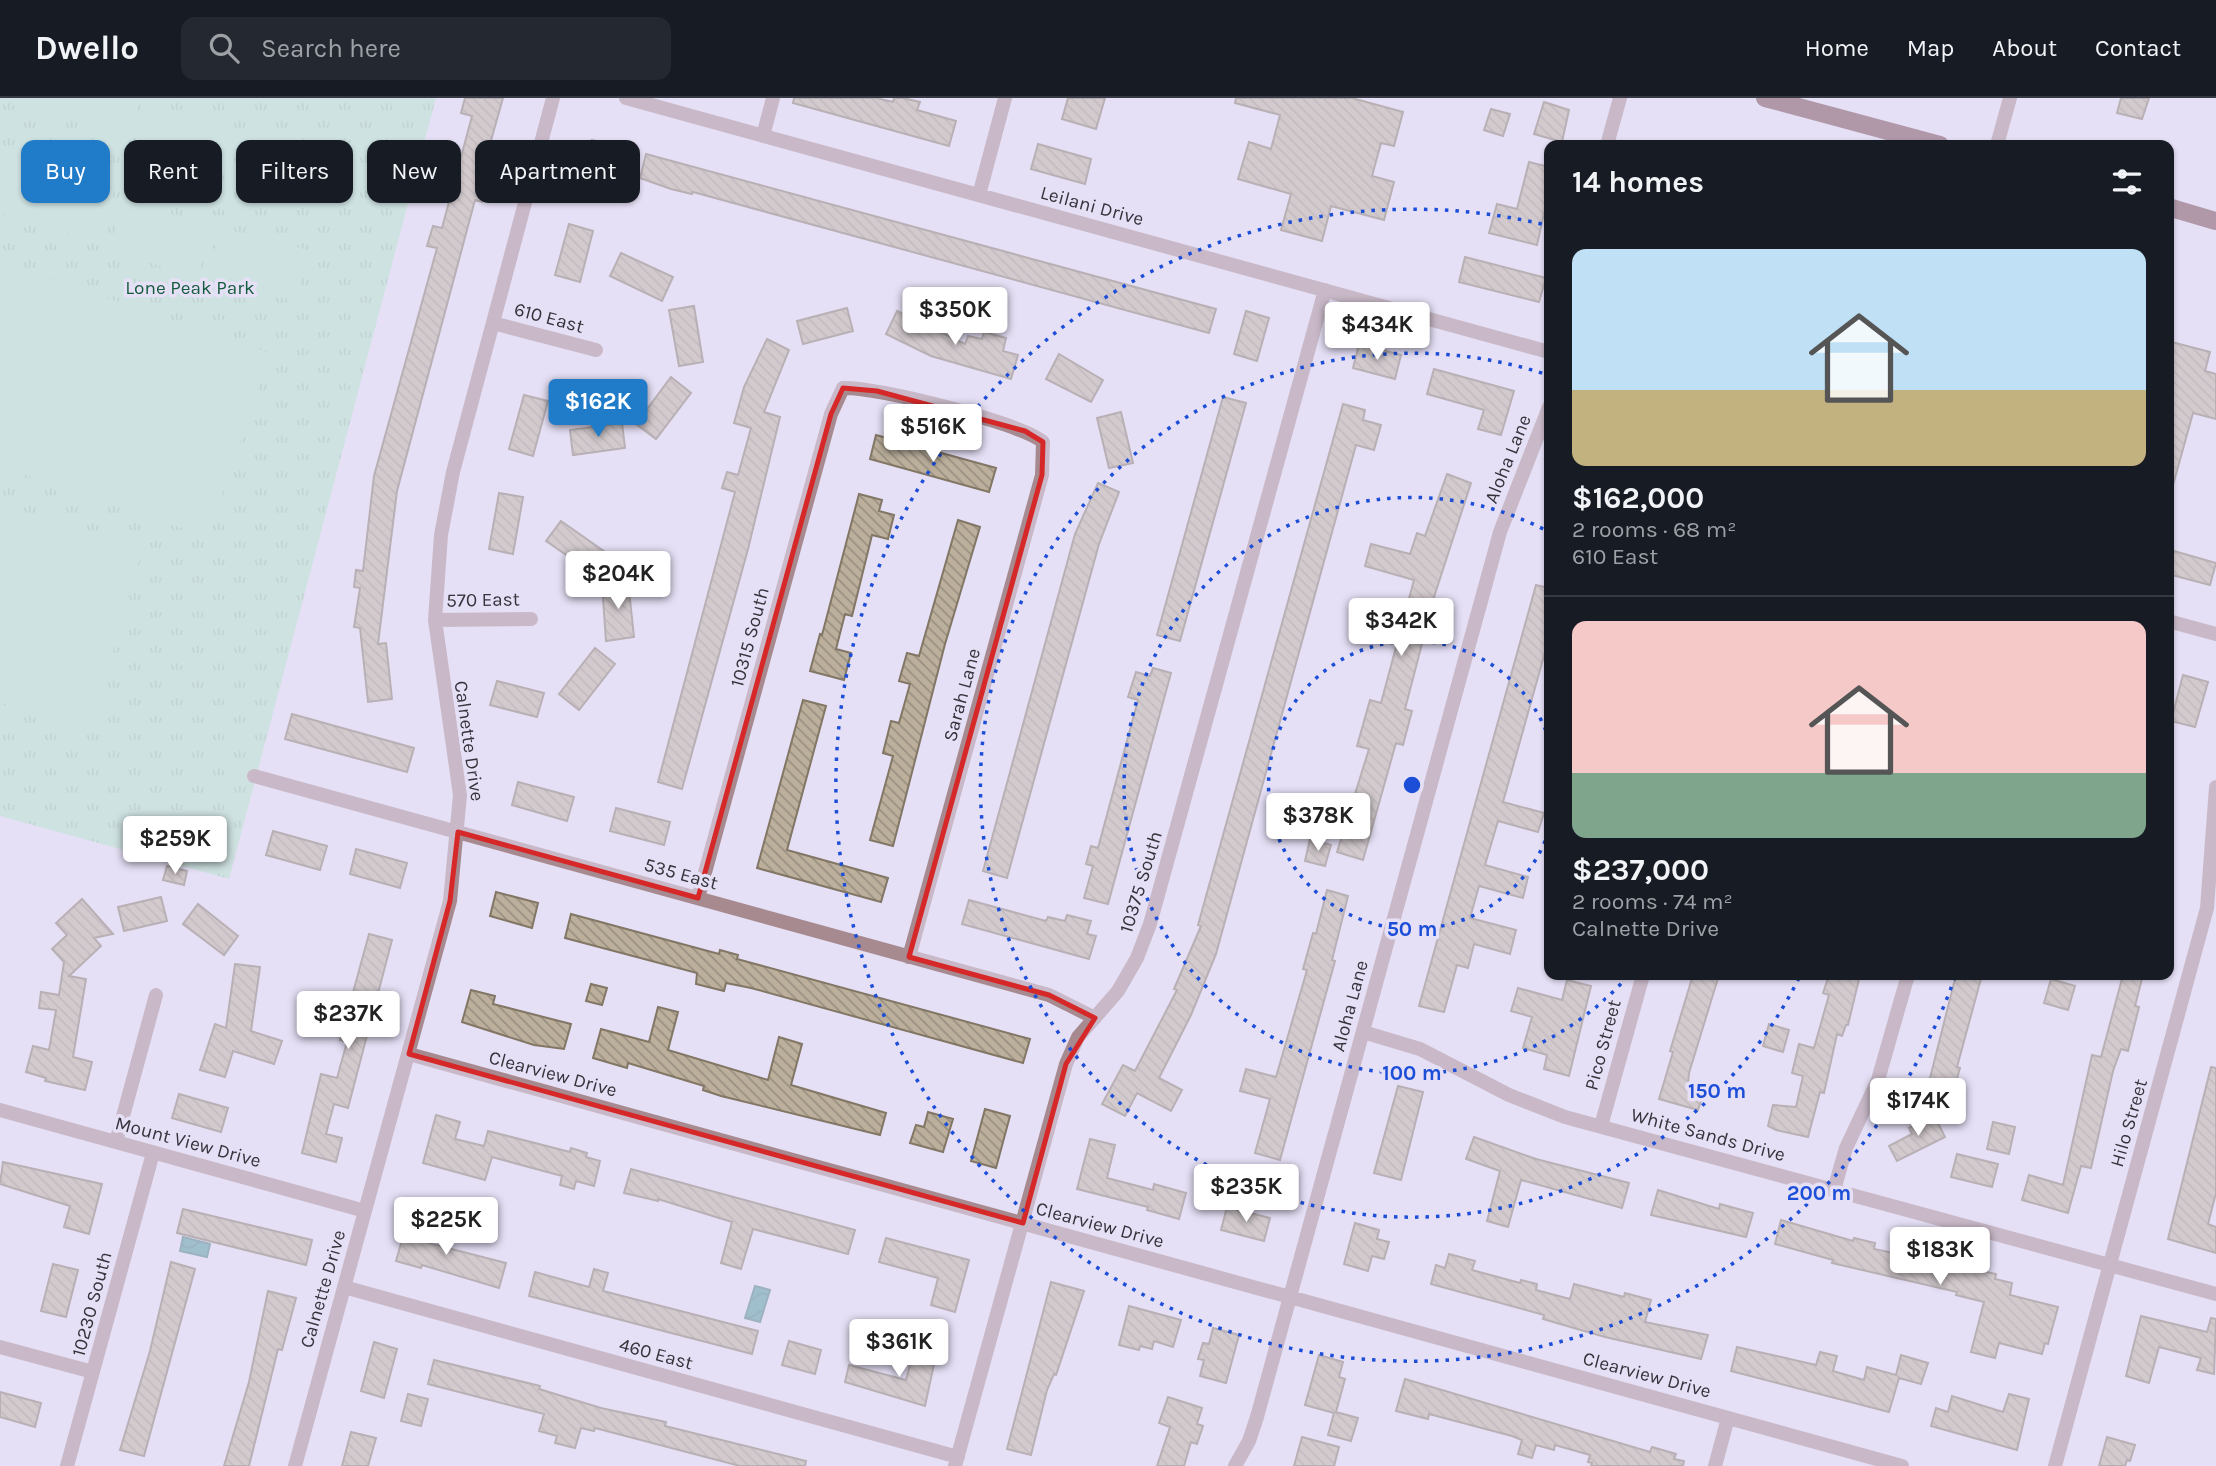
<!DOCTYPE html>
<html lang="en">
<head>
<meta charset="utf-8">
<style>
	:root { --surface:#171b24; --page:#242831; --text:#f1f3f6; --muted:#9ea1a6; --line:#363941; --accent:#207bc8 }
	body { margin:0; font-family:Karla,sans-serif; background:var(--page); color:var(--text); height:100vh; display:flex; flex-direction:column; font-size:26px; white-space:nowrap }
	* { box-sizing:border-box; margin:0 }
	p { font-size:23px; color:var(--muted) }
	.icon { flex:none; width:38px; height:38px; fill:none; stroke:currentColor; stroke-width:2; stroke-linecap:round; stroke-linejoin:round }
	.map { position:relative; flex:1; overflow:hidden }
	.sheet { position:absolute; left:1544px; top:42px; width:630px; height:840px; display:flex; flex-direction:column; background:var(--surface); border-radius:14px; box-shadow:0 2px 5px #0004 }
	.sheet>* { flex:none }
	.banner { position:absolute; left:21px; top:42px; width:665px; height:63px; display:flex; gap:14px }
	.price { position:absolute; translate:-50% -60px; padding:0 16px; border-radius:7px; background:#fff; color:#222; font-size:23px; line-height:46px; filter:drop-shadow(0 2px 4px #0008) }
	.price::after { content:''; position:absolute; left:50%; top:42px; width:21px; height:16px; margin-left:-10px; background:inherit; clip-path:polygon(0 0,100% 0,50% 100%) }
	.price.current { background:var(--accent); color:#fff }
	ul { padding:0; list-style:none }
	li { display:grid; align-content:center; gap:14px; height:371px; padding:0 28px }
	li+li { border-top:2px solid var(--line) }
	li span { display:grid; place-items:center; height:217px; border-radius:14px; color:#555 }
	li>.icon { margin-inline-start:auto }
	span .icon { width:126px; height:126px; fill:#fffc; stroke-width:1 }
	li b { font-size:30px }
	h2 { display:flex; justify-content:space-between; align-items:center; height:84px; padding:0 28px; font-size:30px }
	.tag { padding:0 24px; border-radius:14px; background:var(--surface); box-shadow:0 2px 5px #0004; font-size:24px; line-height:63px }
	.tag.current { background:var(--accent); color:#fff }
	header { display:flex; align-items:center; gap:42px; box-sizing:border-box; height:98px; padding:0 35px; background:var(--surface); border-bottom:2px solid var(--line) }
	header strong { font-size:33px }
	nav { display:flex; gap:38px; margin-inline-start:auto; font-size:24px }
	.search { width:490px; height:63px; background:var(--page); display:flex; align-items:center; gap:18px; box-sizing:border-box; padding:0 24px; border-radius:14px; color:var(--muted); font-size:26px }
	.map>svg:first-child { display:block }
	.grass { fill:url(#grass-tufts) }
	.garden { fill:#b2e5c8 }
	.water { fill:url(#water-waves); stroke:#447a7f; stroke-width:2 }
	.building { fill:url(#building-back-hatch); stroke:#827665; stroke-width:2 }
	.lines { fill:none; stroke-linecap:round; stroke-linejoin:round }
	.minor { stroke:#a68a90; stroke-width:14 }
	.primary { stroke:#6f414c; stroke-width:18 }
	.marked { fill:none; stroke:#d62828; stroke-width:5; stroke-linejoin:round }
	.ring { fill:none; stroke:#1d4ed8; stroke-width:3.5; stroke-dasharray:3.5 7 }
	.labels { text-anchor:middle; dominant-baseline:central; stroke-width:7; stroke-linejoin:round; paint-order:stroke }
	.street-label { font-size:19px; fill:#35333b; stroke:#e6e0f6 }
	.park-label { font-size:19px; fill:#155c3e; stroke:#e6e0f6 }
	.centre { fill:#1d4ed8; stroke:#e6e0f6; stroke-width:3.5 }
	.ring-label { font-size:21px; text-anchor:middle; font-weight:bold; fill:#1d4ed8; stroke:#e6e0f6; stroke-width:7; stroke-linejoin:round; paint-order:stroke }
</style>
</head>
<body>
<header>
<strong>Dwello</strong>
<div class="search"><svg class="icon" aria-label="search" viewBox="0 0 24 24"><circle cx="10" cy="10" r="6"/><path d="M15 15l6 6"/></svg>Search here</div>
<nav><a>Home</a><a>Map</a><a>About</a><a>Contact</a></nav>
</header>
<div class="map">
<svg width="2216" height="1368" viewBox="0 0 2216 1368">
	<defs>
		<pattern id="grass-tufts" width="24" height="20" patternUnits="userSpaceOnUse" patternTransform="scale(1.75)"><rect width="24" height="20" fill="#b2e5c8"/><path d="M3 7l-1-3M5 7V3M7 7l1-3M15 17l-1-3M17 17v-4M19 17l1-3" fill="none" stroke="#9ac5ad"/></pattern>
		<pattern id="water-waves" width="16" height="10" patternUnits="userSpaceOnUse" patternTransform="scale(1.75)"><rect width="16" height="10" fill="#4b989c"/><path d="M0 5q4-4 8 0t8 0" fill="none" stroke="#3f7d80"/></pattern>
		<pattern id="building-back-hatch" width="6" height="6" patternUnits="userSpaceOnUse" patternTransform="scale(1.75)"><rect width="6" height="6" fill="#bcb09d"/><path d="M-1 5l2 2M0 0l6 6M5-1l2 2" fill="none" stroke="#9a9081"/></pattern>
	</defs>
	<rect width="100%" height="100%" fill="#e6e0f6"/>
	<path class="grass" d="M0,0H436L229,781L0,718Z"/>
	<path class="garden" d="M14,0H141L130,38L12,4Z
		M146,9L234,31L221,82L133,60Z
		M244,35L333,58L320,109L231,87Z
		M0,50L117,83L100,143L0,115Z
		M123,104L211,126L199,177L110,155Z
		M220,130L308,152L296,203L207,181Z
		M0,164L270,255L208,439L0,368Z
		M0,407L143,450L90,632L0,604Z"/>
	<path class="water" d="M183,1139L210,1146L207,1159L180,1153Z
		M755,1188L770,1192L760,1224L745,1220Z"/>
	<path class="building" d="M465,0H503L479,85L486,87L482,104L475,102L397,393L378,546L386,545L392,601L368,604L360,530L354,529L360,490L354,489L356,472L363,473L374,378L437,150L427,148L433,128L442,130L472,18L461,15Z
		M794,0H876L893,4L894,0H903L920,4L917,12L956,23L949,48L793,5Z
		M1068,0H1105L1096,31L1062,21Z
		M1236,0H1352L1403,14L1394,48L1381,45L1372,78L1394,84L1384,122L1331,108L1322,143L1281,132L1291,96L1238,81L1249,44L1271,51L1280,17L1235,5Z
		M2121,0H2149L2142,21L2117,15Z
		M1544,4L1569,12L1562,44L1534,36Z
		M1491,11L1510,16L1503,38L1484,32Z
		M592,42L616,48L603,98L578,92Z
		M1038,46L1091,61L1085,86L1031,71Z
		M646,56L1216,211L1209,235L693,94L692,96L671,91L640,80Z
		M1529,64L1549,69V93L1537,147L1489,135L1497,106L1517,111Z
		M569,126L593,133L580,184L555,177Z
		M621,155L673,179L662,203L610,178Z
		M1465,159L1546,180L1539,204L1459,184Z
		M694,208L703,264L679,268L669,212Z
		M847,210L853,233L803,246L797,223Z
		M897,213L965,246L968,238L982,241L984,234L1006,240L1003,253L1018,257L1011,281L931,258L886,236Z
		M1246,213L1269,220L1257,263L1234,256Z
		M767,241L789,252L764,314L780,319L748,451L682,691L658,684L735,394L722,390L727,374L738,377L751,330L734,325L744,289Z
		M2168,243L2210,254L2205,273L2216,276V321L2193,315L2173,387L2168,386Z
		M1359,246L1401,257L1395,281L1353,270Z
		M1059,256L1103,282L1091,304L1046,281Z
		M1434,271L1514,293L1501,337L1478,331L1484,312L1427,296Z
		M671,279L691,295L656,341L636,326Z
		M524,297L548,303L533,358L509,351Z
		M1223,299L1246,305L1180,543L1157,537Z
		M1343,306L1365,312L1363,322L1381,327L1374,352L1356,347L1216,856L1191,917L1159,980L1182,992L1171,1013L1137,995L1125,1018L1102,1006L1123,967L1135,973L1177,892L1174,891L1201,828L1198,827Z
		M1121,314L1133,365L1109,370L1097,320Z
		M622,325L625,350L573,357L570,332Z
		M876,337L996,370L989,394L870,361Z
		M1447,376L1471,385L1435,496L1405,611L1412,613L1403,647L1396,645L1363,762L1337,754L1369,651L1357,648L1370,602L1381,605L1414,482L1365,468L1371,446L1410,456L1417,435L1425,438Z
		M1098,385L1119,394L1099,446L1007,780L983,773L1075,436Z
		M499,395L523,399L513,456L489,451Z
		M859,396L882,402L879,413L894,417L888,441L872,437L852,518L845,516L836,551L851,555L844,582L810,573L820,536L822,537Z
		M958,422L980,429L945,546L893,748L870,742L893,658L883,655L891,623L899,625L910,586L899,583L907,555L919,558Z
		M561,423L608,456L594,476L546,443Z
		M2174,453L2216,465L2210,487L2168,476Z
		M628,483L634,539L606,543L602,486Z
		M1536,487L1549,490V540L1503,704L1544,715L1538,734L1498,723L1485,767L1528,779L1523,800L1479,788L1470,820L1516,832L1510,856L1474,846L1468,870L1457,867L1444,914L1419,908Z
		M595,550L615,566L579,612L559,596Z
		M1153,570L1171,575L1108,806L1084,800L1093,768L1086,766L1091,748L1098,750L1138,602L1128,599L1136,574L1150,578Z
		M2183,577L2208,584L2195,629L2171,623Z
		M497,583L544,595L537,619L490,607Z
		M803,602L826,608L787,752L888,780L881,804L757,770Z
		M292,616L414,650L407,674L285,641Z
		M518,684L574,699L567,723L512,707Z
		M616,710L670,724L664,747L610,733Z
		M273,733L327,748L320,772L266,757Z
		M1310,741L1331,747L1325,768L1305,763Z
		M356,751L407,765L400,790L350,776Z
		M167,768L187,773L184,787L163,782Z
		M1327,792L1348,798L1332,862L1335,863L1280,1062L1255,1055L1270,1001L1240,993L1246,971L1276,979L1307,872L1303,871L1313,835L1316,836Z
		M496,794L538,805L532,830L490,818Z
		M161,799L167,823L124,833L118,809Z
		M82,801L113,836L94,840L101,848L69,878L86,881L73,959L92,964L85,992L45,983L46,980L26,974L33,948L49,952L56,912L39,910L41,894L59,897L64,864L52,851L67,837L56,825Z
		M969,802L1046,823L1048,819L1065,823L1067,817L1091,823L1087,836L1096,838L1089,861L962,826Z
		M198,806L238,838L224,857L183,826Z
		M571,816L719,856L720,852L738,857L737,861L1030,941L1023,965L751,890L726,885L724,893L696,886L697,875L565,840Z
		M369,836L392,842L348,1010L334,1006L326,1036L342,1040L336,1064L302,1055L321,976L337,980L347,944L340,942Z
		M235,866L260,869L251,933L282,943L274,966L233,953L225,979L200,972L215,926L226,930Z
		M1693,877H1719L1689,975L1688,986L1705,991L1698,1012L1659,1001L1673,954L1670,953Z
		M1829,877H1860L1848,927H1846L1842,938L1837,936L1824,995L1820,994L1808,1039L1776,1032L1768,1028L1773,1007L1796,1009L1803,978L1792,975L1799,946L1814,950L1829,897L1823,895Z
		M1956,877H1982L1957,969L1960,970L1951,1002L1926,996Z
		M2123,877H2143L2135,908L2139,909L2128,953L2121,951L2113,973L2091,1070L2081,1068L2068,1115L2022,1102L2029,1077L2063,1087L2092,957L2101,959Z
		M2051,881L2075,888L2068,912L2044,905Z
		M1567,882L1591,888L1569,978L1544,971L1547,957L1523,950L1532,919L1511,913L1518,890L1562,902Z
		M591,886L607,890L602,907L586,903Z
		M471,892L495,898L493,906L571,926L564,951L534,947L462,924Z
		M658,909L678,914L668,952L768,982L779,939L802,946L791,987L886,1015L880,1037L721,998L703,992L704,988L628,965L627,970L593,960L601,931L649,944Z
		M1769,926L1789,932L1783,954L1763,948Z
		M2211,969L2216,970V1095L2208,1126L2216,1129V1155L2168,1141Z
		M1398,988L1423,994L1401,1082L1374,1075Z
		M179,996L228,1010L221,1034L172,1020Z
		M985,1011L1010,1018L996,1070L971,1063Z
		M928,1014L953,1021L943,1054L910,1045L916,1027L924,1029Z
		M436,1017L460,1024L455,1041L484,1048L488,1033L570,1054L571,1050L587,1055L586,1059L600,1063L594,1088L576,1083L574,1091L560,1087L562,1078L492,1059L485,1082L423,1065Z
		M1934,1017L1945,1039L1897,1063L1889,1048L1912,1036L1909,1030Z
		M1993,1024L2015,1029L2009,1056L1987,1051Z
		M1474,1039L1536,1061L1629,1085L1622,1110L1521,1082L1508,1129L1487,1123L1500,1073L1466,1061Z
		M1090,1041L1115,1047L1107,1080L1153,1092L1154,1086L1186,1095L1179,1121L1147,1112L1148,1109L1077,1091Z
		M1957,1056L1998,1066L1992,1089L1951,1079Z
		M3,1064L102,1086L89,1136L64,1129L70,1108L0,1086Z
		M631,1071L855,1132L848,1156L753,1131L741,1171L721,1165L732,1124L658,1101V1103L624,1095Z
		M1658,1092L1719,1111L1720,1106L1753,1115L1746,1139L1651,1117Z
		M1227,1109L1270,1120L1264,1143L1221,1132Z
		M183,1111L312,1142L306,1167L177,1135Z
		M408,1121L432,1127L428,1145L506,1165L499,1190L422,1167L421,1170L396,1163Z
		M1781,1122L1853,1143L1854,1140L1875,1145L1874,1151L1996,1176L1995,1181L2012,1185L2010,1197L2058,1209L2048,1246L2045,1245L2042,1256L1999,1245L1995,1260L1971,1254L1984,1204L1956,1197L1957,1194L1832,1165L1833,1162L1775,1146Z
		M1355,1125L1379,1132L1377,1141L1389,1144L1384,1161L1372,1158L1368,1173L1344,1166Z
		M886,1140L969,1162L955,1214L931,1207L938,1180L879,1164Z
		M1449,1156L1475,1163L1472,1172L1520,1185L1521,1182L1537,1186L1536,1192L1570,1201L1574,1186L1624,1199L1625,1195L1651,1202L1645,1224L1708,1237L1701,1261L1605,1239L1543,1221L1544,1217L1431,1186L1436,1167L1445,1170Z
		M171,1164L195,1171L144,1358L120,1352L150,1253Z
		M53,1166L78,1172L66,1219L41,1213Z
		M594,1171L608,1175L603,1193L758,1233L752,1256L529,1198L535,1174L589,1189Z
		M1051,1184L1084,1193L1056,1277L1054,1276L1047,1292L1031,1357L1007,1351Z
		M268,1193L296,1200L282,1252L278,1251L249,1368H224L249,1284Z
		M1129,1208L1181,1222L1173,1249L1154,1243L1152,1251L1140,1248L1139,1252L1119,1247Z
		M2141,1218L2207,1234L2211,1220L2216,1221L2214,1276L2197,1272L2201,1260L2159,1249L2149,1285L2126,1278Z
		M1213,1230L1239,1237L1226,1285L1200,1278L1204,1262L1198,1261L1203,1245L1209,1246Z
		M789,1243L821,1252L815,1276L782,1267Z
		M374,1244L397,1251L384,1300L361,1293Z
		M1737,1249L1816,1267L1820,1254L1837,1258L1833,1273L1864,1282L1867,1269L1896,1277L1901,1257L1928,1265L1921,1286L1899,1280L1889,1314L1731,1273Z
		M914,1251L936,1257L925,1308L845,1284L849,1267L906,1282Z
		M1319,1257L1343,1264L1339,1279L1345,1281L1336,1314L1358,1320L1351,1343L1328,1337L1334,1315L1305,1307Z
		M434,1262L540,1288L539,1291L601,1310L666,1324L665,1328L806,1363L805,1368H740L595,1330L594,1333L581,1330L575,1350L555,1345L557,1338L539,1333L544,1316L428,1286Z
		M1405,1281L1650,1354L1652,1349L1676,1356L1674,1361L1684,1363L1683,1368H1591L1592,1365L1588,1364L1590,1357L1555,1347L1554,1352L1536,1347L1532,1360L1518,1356L1522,1342L1512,1338L1429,1316L1428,1321L1396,1313Z
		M0,1294L41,1305L35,1329L0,1319Z
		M408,1296L428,1301L421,1328L401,1323Z
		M2009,1296L2029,1301L2017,1352L1931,1328L1936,1310L1948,1314L1952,1298L2003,1314Z
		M1168,1299L1202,1310L1197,1326L1203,1328L1197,1346L1191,1344L1184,1368H1157L1170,1329L1159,1325Z
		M351,1334L376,1340L368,1368H342Z
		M1302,1339L1339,1349L1334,1368H1294Z
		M2107,1339L2135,1347L2130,1363L2127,1362L2125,1368H2099Z"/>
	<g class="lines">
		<path class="minor" d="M626,0L1549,254
			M763,38L773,0
			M1607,47L1620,0
			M1997,47L2010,0
			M979,97L1005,0
			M493,225L596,252
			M435,522L531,521
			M2168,523L2216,536
			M254,678L1049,897L1095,920
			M698,800L831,316L843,290C874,288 1021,325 1043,344L1042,377L909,859
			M1363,934L1420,951L1509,997L1565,1019L2216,1196
			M409,956L1902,1368
			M0,1012L365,1113
			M1601,1028L1643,877
			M116,1044L156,897
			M1834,1092L1846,1050L1878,982L1908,877
			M344,1189L958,1359
			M0,1249L93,1274
			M67,1368L153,1055
			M295,1368L450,803L460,697L435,522L441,437L453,374L553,0
			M955,1368L1066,966L1078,939L1118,893L1137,860L1150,826L1325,192
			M1235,1368L1249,1343L1257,1319L1500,434L1549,309
			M1715,1368L1728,1320
			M2055,1368L2207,810L2216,689"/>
		<path class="primary" d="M1765,0L1940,47
			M2168,109L2216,123"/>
	</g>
	<path d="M0 0H2216V1368H0ZM843,290L877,293L1025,333L1043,344L1042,377L909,859L1049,897L1095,920L1066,966L1023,1125L409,956L450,803L458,734L698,800L831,316Z" fill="#e6e0f6" fill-opacity=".55" fill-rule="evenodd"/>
	<path class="marked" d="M843,290L877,293L1025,333L1043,344L1042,377L909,859L1049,897L1095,920L1066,966L1023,1125L409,956L450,803L458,734L698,800L831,316Z"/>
	<g class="ring">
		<path d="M1549 733A144 144 0 1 1 1549 641"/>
		<path d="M1628 878A288 288 0 1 1 1547 433"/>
		<path d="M1799 880A432 432 0 1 1 1545 276"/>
		<path d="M1955 879A576 576 0 1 1 1546 127"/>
	</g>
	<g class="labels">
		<g class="street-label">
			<text transform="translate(1092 108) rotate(15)">Leilani Drive</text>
			<text transform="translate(549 220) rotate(15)">610 East</text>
			<text transform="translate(1508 361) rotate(-68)">Aloha Lane</text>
			<text transform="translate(483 502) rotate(-1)">570 East</text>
			<text transform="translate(750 539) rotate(-75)">10315 South</text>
			<text transform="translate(962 597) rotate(-75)">Sarah Lane</text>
			<text transform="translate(469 643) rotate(82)">Calnette Drive</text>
			<text transform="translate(681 776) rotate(15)">535 East</text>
			<text transform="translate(1141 784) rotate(-73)">10375 South</text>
			<text transform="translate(1350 908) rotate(-75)">Aloha Lane</text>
			<text transform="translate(1603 947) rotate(-75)">Pico Street</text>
			<text transform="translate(553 976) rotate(15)">Clearview Drive</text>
			<text transform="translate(2129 1025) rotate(-74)">Hilo Street</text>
			<text transform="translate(1708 1037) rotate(15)">White Sands Drive</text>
			<text transform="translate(188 1044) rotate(15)">Mount View Drive</text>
			<text transform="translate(1100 1127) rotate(15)">Clearview Drive</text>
			<text transform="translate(323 1191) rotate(-74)">Calnette Drive</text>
			<text transform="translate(92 1206) rotate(-75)">10230 South</text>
			<text transform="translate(656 1256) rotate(15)">460 East</text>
			<text transform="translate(1647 1277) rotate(15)">Clearview Drive</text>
		</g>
		<g class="park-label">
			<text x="190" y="190">Lone Peak Park</text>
		</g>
	</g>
	<circle cx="1412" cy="687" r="10" class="centre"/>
	<g class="ring-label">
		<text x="1412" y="838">50 m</text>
		<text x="1412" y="982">100 m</text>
		<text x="1717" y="1000">150 m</text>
		<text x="1819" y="1102">200 m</text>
	</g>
</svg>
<b class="price" style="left:955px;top:249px">$350K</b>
<b class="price" style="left:1377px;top:264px">$434K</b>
<b class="price current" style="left:598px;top:341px">$162K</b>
<b class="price" style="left:933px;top:366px">$516K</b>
<b class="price" style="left:618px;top:513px">$204K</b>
<b class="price" style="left:1401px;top:560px">$342K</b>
<b class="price" style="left:1318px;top:755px">$378K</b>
<b class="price" style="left:175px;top:778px">$259K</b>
<b class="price" style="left:348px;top:953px">$237K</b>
<b class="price" style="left:1918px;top:1040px">$174K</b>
<b class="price" style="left:1246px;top:1126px">$235K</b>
<b class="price" style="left:446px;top:1159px">$225K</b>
<b class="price" style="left:1940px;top:1189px">$183K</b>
<b class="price" style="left:899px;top:1281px">$361K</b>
<div class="banner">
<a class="tag current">Buy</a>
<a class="tag">Rent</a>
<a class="tag">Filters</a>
<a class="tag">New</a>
<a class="tag">Apartment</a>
</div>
<section class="sheet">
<h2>14 homes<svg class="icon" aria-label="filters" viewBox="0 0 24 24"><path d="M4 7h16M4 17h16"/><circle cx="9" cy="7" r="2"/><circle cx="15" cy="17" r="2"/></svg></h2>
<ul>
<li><span style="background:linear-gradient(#bfe0f5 65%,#c2b280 0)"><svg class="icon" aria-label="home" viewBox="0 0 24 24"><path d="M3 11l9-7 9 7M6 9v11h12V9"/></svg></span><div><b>$162,000</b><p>2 rooms · 68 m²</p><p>610 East</p></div></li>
<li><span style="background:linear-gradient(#f6c9c9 70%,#7fa58c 0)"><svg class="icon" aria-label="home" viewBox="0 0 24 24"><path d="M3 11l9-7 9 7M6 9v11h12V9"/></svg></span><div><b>$237,000</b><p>2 rooms · 74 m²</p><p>Calnette Drive</p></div></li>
</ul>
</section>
</div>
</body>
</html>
